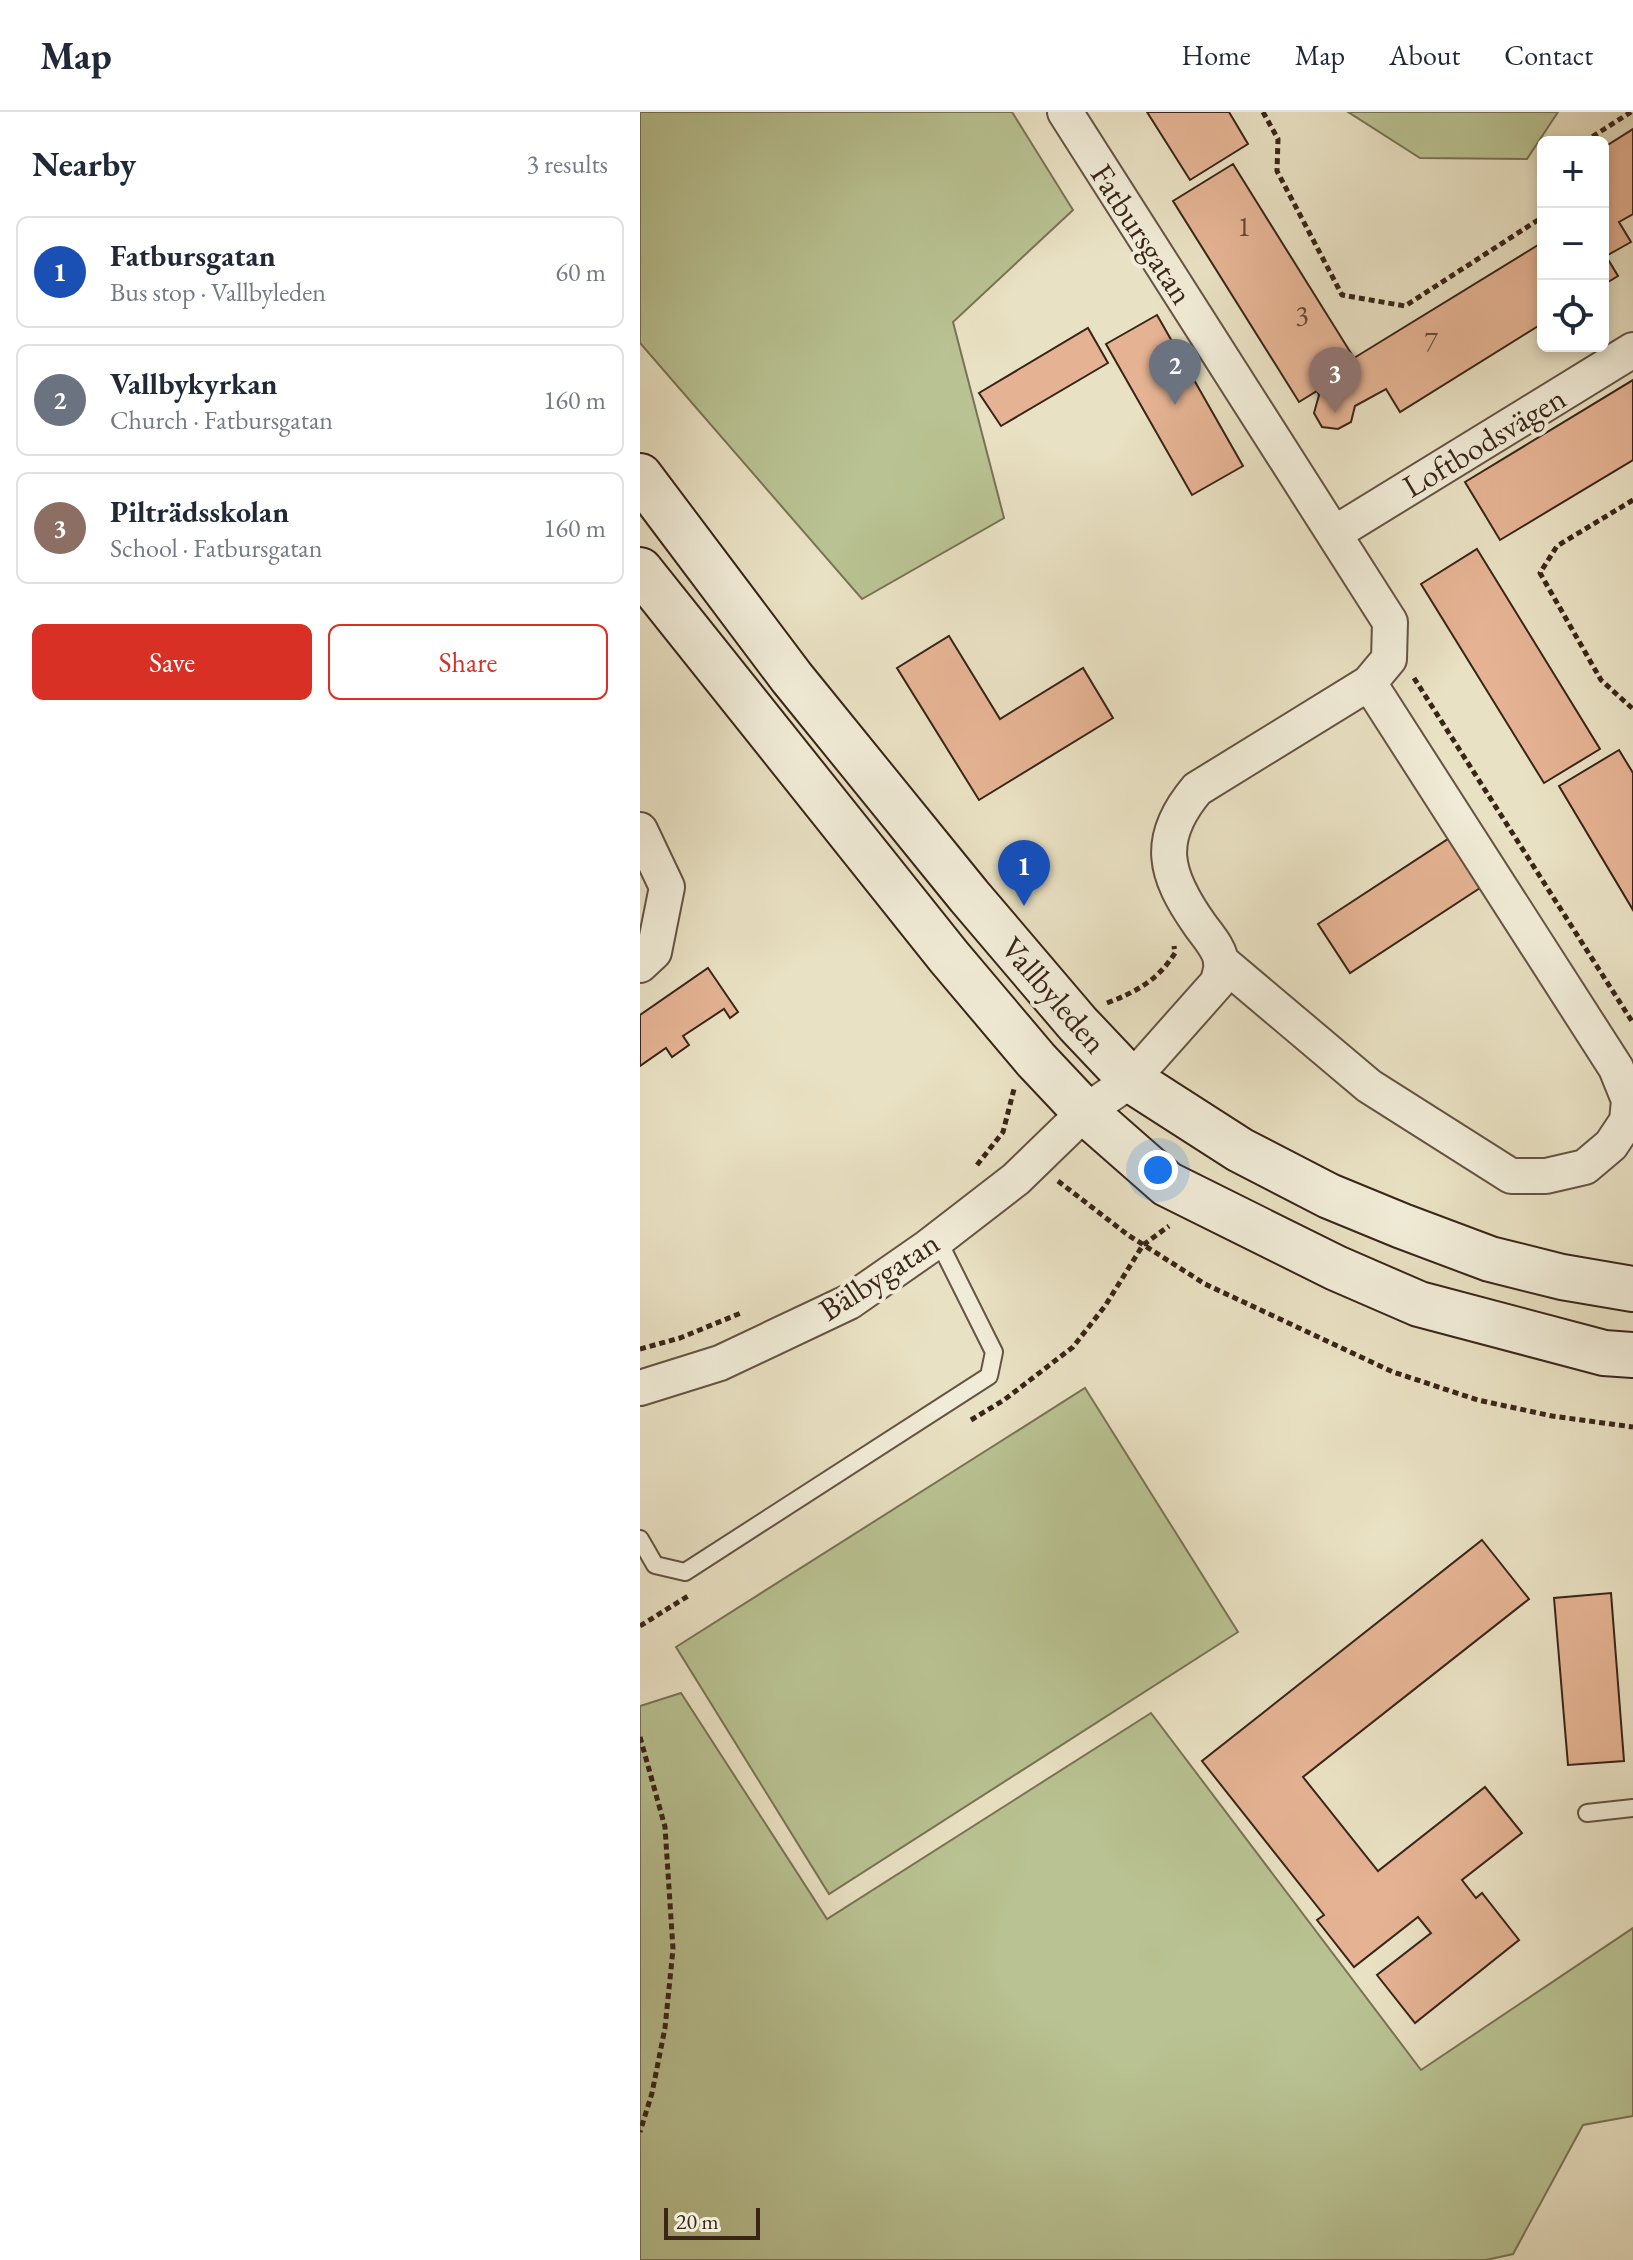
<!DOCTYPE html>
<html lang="en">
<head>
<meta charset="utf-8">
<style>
	body { margin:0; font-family:"EB Garamond",serif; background:#f2f2f3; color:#1f2937 }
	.controls { position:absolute; right:24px; top:24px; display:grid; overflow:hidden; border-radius:12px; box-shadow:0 4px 12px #0003 }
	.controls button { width:72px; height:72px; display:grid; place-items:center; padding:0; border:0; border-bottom:2px solid #e0e1e3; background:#fff; color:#1f2937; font:40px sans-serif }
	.scale { position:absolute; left:24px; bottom:20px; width:96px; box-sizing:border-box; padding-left:8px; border:4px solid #392418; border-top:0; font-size:22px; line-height:28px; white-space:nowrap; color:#392418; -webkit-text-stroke:6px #f1ecd8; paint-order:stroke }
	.you { position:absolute; left:518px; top:1058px; width:28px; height:28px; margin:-20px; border:6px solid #fff; border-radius:50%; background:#1a73e8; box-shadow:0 0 0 12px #1a73e833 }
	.badge { display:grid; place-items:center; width:52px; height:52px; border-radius:50%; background:#d93025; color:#fff; font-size:26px; font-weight:700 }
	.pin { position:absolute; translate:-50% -66px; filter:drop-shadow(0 2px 4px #0008) }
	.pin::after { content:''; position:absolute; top:42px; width:28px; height:24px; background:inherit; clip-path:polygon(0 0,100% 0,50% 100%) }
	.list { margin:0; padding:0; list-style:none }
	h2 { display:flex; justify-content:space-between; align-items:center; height:104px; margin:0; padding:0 32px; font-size:34px }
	h2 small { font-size:26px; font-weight:400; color:#747a83 }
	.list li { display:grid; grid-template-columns:52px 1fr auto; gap:24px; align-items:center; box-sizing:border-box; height:112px; margin:0 16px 16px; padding:0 16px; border:2px solid #e0e1e3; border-radius:12px }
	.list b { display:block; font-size:30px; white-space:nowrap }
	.list p { margin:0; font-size:26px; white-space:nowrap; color:#747a83 }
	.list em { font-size:26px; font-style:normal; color:#747a83 }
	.actions { display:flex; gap:16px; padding:24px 32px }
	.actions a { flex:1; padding:18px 0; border:2px solid #d93025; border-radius:12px; text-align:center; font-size:28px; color:#d93025 }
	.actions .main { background:#d93025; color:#fff }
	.icon { flex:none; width:44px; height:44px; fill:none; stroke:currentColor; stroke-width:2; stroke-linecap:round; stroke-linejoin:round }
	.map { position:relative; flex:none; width:993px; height:2148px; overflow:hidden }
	header { display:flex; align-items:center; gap:48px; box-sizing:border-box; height:112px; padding:0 40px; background:#fff; border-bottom:2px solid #e0e1e3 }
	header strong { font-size:38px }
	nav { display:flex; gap:44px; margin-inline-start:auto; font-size:28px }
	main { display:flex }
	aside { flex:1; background:#fff }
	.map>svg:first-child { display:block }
	.green { fill:#b9c292; stroke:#797355; stroke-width:2 }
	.building { fill:#e5b393; stroke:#392418; stroke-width:2 }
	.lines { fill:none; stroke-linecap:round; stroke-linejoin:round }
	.lane-casing { stroke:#655343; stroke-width:20 }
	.street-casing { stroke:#655343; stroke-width:38 }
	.secondary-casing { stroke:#392418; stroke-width:48 }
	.path { stroke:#392418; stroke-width:5; stroke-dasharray:6 4; stroke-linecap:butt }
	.lane { stroke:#f1ecd8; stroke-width:16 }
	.street { stroke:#f1ecd8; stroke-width:34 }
	.secondary { stroke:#f1ecd8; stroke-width:44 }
	.labels { text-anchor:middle; stroke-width:8; stroke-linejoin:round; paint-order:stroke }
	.number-label { font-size:28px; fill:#644837 }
	.street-label { font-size:32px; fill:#392418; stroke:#f1ecd8 }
</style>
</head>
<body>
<header>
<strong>Map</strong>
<nav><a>Home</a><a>Map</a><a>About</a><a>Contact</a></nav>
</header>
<main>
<aside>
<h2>Nearby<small>3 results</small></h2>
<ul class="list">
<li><span class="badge" style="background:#1a4fb4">1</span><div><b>Fatbursgatan</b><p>Bus stop · Vallbyleden</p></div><em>60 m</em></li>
<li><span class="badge" style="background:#6b7280">2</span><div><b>Vallbykyrkan</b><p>Church · Fatbursgatan</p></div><em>160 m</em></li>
<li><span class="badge" style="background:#8d6e63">3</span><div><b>Pilträdsskolan</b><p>School · Fatbursgatan</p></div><em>160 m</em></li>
</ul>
<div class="actions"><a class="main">Save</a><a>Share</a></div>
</aside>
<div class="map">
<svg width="993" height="2148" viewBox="0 0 993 2148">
	<rect width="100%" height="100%" fill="#e9e1c3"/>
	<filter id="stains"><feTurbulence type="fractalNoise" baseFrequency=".0025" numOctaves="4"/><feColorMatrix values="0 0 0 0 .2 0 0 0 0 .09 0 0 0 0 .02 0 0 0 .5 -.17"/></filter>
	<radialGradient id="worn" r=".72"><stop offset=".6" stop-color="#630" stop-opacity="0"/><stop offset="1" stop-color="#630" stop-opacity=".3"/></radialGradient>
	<!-- green -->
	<path class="green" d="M0,0H372L433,98L313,210L364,406L222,487L0,231Z
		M708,0H918L887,47L780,46Z
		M445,1276L598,1520L189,1782L36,1535Z
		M41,1581L187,1807L511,1601L781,1958L993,1816V2004L943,2013L873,2142L846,2148H0V1594Z"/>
	<!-- building -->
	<path class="building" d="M507,0H589L608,32L550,68Z
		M993,17V102L979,110L991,130L966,144L978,164L963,173V36Z
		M593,52L714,246L903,130V211L760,300L746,277L715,294L711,310L698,317L682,315L674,301L679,283L677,279L659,290L533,89Z
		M517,203L603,354L552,383L466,232Z
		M448,216L468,251L361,314L339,281Z
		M993,268V348L860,428L825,370Z
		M837,437L960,637L904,671L781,472Z
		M309,524L360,607L443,556L473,606L339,688L257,556Z
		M979,638L993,661V798L919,674Z
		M808,727L840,776L710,861L678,812Z
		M68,856L98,900L90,906L84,897L43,924L49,933L32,945L26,936L0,954V903Z
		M842,1428L889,1487L663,1665L738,1759L845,1675L882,1721L822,1768L836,1786L842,1781L879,1828L775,1911L737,1863L791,1821L778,1805L714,1855L677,1808L684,1803L562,1649Z
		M971,1481L984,1649L928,1653L914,1486Z"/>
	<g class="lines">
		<defs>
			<path id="lane" d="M0,1427L15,1453L45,1460L349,1264L354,1240L298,1128
				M947,1701L993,1696"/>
			<path id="street" d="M695,421L993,238
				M0,718L27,775L14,840L0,853
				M582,850L729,974L871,1064H906L945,1055L971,1033L987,1009L989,988L976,956L729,571
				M0,1276L80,1251L209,1190L288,1135L376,1067L445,1000L491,968L578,870C579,864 582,857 581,851C581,838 567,823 560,813C524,762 515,727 557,677L729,571L749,547L750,510L425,0"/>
			<path id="secondary" d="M0,364L152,566L329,784L438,912L491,968L600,1038L689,1084L762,1114L850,1147L922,1165L993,1177
				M0,458L309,845L396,948L445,1000L527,1072L696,1156L779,1192L964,1241L993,1243"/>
		</defs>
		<!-- lane casing -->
		<use href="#lane" class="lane-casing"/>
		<!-- street casing -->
		<use href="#street" class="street-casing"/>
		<!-- secondary casing -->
		<use href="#secondary" class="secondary-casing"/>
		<!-- path -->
		<path class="path" d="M623,0L638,27L637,59L702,183L765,194L898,108L903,89
			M944,30L991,0
			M993,388L917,434L900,461L961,568L993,597
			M774,566L993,911
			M467,891C496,880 518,868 535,841L534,834
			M337,1053L363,1020L374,977
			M418,1069L488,1123L565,1172L753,1260L838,1288L912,1304L993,1315
			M0,1237L40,1226L101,1201
			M331,1308L364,1288L433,1235L465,1194L503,1133L529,1114
			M0,1514L48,1484
			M0,1625L25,1715L33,1837L25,1916L12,1981L0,2020"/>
		<!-- lane -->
		<use href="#lane" class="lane"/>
		<!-- street -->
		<use href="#street" class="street"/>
		<!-- secondary -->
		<use href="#secondary" class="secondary"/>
	</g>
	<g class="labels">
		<!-- number labels -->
		<g class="number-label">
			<text x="604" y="124">1</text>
			<text x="662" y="213">3</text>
			<text x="791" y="239">7</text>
		</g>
		<!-- street labels -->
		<g class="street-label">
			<text transform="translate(502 122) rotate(57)" y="11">Fatbursgatan</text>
			<text transform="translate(844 330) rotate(-31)" y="11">Loftbodsvägen</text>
			<text transform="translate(414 883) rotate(49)" y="11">Vallbyleden</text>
			<text transform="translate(239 1164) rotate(-33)" y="11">Bälbygatan</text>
		</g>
	</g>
	<rect width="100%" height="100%" filter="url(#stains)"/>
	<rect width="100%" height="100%" fill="url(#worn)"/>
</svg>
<div class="controls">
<button>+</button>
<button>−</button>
<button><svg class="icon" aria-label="locate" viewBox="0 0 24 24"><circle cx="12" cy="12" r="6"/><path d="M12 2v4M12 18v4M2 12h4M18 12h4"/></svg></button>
</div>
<div class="scale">20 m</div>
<div class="you"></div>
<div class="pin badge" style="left:384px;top:794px;background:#1a4fb4">1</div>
<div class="pin badge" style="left:535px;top:293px;background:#6b7280">2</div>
<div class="pin badge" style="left:695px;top:301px;background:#8d6e63">3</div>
</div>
</main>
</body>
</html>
